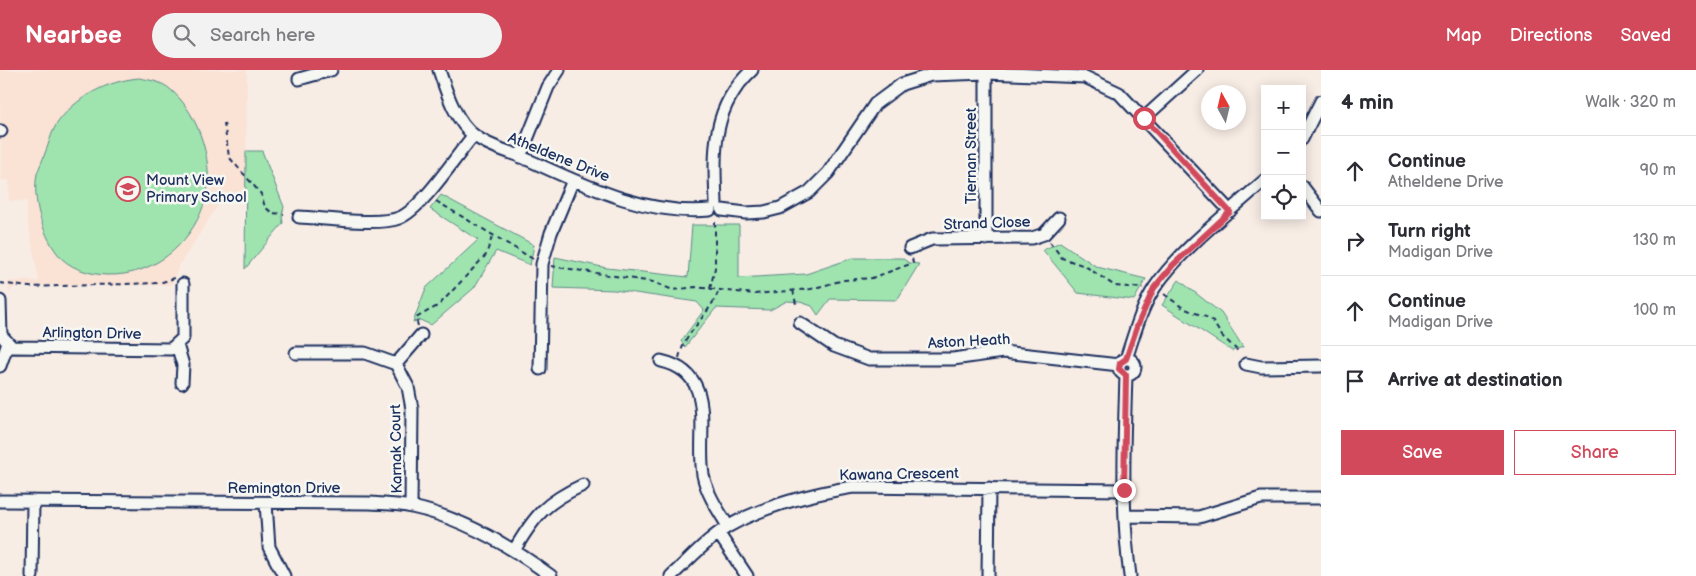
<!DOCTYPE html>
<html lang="en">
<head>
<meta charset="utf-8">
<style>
	body { margin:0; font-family:"Balsamiq Sans",sans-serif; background:#f2f2f3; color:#2b2b33 }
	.controls { position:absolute; right:15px; top:15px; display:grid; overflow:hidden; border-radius:0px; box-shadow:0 2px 12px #0003 }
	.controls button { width:45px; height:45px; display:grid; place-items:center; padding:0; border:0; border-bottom:1px solid #e1e1e2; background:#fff; color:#2b2b33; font:25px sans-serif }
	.compass { position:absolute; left:1201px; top:15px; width:45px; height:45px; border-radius:50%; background:#fff; box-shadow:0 2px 12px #0003; rotate:352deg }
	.stop { position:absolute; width:15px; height:15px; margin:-11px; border:4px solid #d1495b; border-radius:50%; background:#fff }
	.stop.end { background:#d1495b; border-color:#fff; box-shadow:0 1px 5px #0008 }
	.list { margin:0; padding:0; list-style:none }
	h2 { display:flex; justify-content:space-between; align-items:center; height:65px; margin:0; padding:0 20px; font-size:21px }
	h2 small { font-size:16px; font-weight:400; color:#7c7c81 }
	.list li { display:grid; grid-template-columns:32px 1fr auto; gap:15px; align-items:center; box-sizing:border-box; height:70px; padding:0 20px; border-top:1px solid #e1e1e2 }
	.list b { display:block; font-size:19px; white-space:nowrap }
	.list p { margin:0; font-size:16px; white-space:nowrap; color:#7c7c81 }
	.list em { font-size:16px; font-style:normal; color:#7c7c81 }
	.actions { display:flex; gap:10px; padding:15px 20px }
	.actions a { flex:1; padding:11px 0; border:1px solid #d1495b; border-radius:0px; text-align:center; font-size:18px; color:#d1495b }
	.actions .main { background:#d1495b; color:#fff }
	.icon { flex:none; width:28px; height:28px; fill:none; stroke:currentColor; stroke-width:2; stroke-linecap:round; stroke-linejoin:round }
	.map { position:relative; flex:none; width:1321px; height:506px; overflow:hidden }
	header { display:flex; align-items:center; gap:30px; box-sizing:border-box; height:70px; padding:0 25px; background:#d1495b; color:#fff }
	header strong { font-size:24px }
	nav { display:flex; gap:28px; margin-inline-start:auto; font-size:18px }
	.search { width:350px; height:45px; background:#f2f2f3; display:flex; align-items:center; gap:12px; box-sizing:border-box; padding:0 18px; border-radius:28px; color:#7c7c81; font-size:19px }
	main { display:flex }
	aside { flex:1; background:#fff }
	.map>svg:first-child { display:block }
	.built { fill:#fae2d5 }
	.green { fill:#9fe4af; stroke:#5d8a86 }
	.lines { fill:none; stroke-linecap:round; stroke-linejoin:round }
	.minor-casing { stroke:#1b2f5e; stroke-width:15 }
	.path { stroke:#1b2f5e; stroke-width:2; stroke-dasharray:5 4; stroke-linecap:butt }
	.minor { stroke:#f6f6f2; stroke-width:11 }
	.route { stroke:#d1495b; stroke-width:6 }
	.labels { text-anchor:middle; stroke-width:5; stroke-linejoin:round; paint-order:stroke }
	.street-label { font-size:15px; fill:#1b2f5e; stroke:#f6f6f2 }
	.poi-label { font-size:15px; fill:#1b2f5e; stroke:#f6f6f2; text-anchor:start }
</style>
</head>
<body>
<header>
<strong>Nearbee</strong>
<div class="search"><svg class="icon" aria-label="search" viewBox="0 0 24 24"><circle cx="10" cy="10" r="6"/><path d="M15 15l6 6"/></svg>Search here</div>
<nav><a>Map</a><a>Directions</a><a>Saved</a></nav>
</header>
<main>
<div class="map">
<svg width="1321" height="506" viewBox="0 0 1321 506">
	<rect width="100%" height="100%" fill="#f8ede5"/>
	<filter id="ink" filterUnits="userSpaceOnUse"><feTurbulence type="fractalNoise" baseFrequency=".02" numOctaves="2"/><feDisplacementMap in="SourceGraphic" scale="10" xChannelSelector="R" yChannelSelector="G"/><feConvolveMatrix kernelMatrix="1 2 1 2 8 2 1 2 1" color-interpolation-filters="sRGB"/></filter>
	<g filter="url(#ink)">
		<!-- built -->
		<path class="built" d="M0,0H247L246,128H223L180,194L171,215H55L14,217L9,222L8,211H39L27,148V131H9V110H1Z"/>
		<!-- green -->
		<path class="green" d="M139,8C150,10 163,12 171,20C199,43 217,99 204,134C190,176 152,206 108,205C91,205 67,198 57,183C42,163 32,129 37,104C39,97 43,90 45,83C49,74 51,63 56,55C75,27 107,11 139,8Z
			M246,81H262L284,137L282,145L283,153L245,199Z
			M441,125L534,175L530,195L496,181L474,218L431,255L420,250L413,252L426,218L478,170L430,139Z
			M692,155H739V208L806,204L853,188H902L909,193L919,194L897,230L830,229L818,245L812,236L800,232L787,231L770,240L716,238L685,277L681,271L704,240L697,232L614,220L553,218L555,187L607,198L688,207Z
			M1060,172L1097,197L1146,209L1134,230L1078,223L1043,180Z
			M1179,210L1221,243L1243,277L1232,281L1162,235Z"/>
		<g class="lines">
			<defs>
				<path id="minor" d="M439,0C446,21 456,53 475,66C489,77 508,81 524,88C582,114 644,146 710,140
					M299,9L331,0
					M1144,48L1197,0
					M0,61H1
					M1302,69L1321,31
					M520,87L548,17L559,0
					M1302,116L1321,141
					M716,133C714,81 711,38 752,0
					M722,140L746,143L764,142L780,138L809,122L828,103L875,34L902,14L931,5L986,3L1085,7L1119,23L1230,141
					M299,147C323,148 378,156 399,148C422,139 456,86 473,66
					M986,169V3
					M910,178L932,169L1032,168L1044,164L1059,148
					M0,231L1,265L12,277L171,279L183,268V214
					M800,253L834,276L869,289H953L1003,282L1119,295
					M177,275L183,295L182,313
					M296,283H365L396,294L408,317L412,339L411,437
					M1119 297a8 8 0 1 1 16 0a8 8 0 1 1-16 0Z
					M1126,289C1134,265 1141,238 1155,217C1181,179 1230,141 1265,110
					M661,291C719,304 696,362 703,405C707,424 718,440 728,456
					M396,294L421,265
					M1246,294L1261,297L1321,296
					M0,296L8,273
					M540,299L542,194L551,163L573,110
					M1126,305C1124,372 1121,439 1130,506
					M0,431L370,433C384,434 398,434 412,437C463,448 509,475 551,506
					M266,433L269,477L284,506
					M1125,446L1199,447L1261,428H1321
					M719,464L747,506
					M515,479C535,445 546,432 583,415
					M32,506L33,431
					M671,506C689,490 708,468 729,456C766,435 811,424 853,417L1124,420
					M988,506L989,418"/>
			</defs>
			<!-- minor casing -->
			<use href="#minor" class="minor-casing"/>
			<!-- path -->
			<path class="path" d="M224,53L229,87L261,124L265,137L272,143L284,144
				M436,131L533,189
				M1050,172L1062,188L1085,196L1115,216L1143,218
				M551,196L653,212L673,220L695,217L754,224L811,219L844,210L872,208L913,193L912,188
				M0,213L29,217L159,213L175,208
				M710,219L715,198V152
				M793,220L796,234
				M1164,224L1183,238L1211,249L1222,266L1238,281
				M418,256L416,248L439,235L486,185L493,164
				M679,288C685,261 709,246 719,220"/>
			<!-- minor -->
			<use href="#minor" class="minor"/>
		</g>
	</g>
	<g class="lines" filter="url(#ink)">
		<!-- route -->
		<path class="route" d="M1124,420L1126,305L1119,299L1120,293L1126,289L1138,254L1154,218L1173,195L1230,142L1144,48"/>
	</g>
	<!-- icons -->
	<defs>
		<symbol id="school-ring" viewBox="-11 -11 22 22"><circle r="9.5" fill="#f6f6f2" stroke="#d1495b" stroke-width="1.5"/><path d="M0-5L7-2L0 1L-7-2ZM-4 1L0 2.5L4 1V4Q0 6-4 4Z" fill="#d1495b"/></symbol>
	</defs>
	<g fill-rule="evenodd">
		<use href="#school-ring" x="114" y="105" width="28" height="28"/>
	</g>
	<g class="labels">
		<!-- street labels -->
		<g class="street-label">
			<text transform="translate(971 86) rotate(-90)" y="5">Tiernan Street</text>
			<text transform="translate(559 87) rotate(22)" y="5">Atheldene Drive</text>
			<text transform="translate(987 153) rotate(-2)" y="5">Strand Close</text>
			<text transform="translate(92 263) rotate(1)" y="5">Arlington Drive</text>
			<text transform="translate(969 271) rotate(-3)" y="5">Aston Heath</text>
			<text transform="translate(396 379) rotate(-91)" y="5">Karnak Court</text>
			<text transform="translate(899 404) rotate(-1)" y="5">Kawana Crescent</text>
			<text x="284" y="423">Remington Drive</text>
		</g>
		<!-- poi labels -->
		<g class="poi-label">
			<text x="146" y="115">Mount View<tspan x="146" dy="17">Primary School</tspan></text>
		</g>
	</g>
</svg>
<div class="controls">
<button>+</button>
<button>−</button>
<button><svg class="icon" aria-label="locate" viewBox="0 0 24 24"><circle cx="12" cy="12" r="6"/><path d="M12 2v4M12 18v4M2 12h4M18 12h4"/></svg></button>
</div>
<svg class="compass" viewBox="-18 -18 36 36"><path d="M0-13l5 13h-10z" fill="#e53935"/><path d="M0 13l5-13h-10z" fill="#7c7c81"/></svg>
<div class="stop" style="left:1144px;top:48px"></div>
<div class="stop end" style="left:1124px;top:420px"></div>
</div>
<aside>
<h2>4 min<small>Walk · 320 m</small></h2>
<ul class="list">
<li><svg class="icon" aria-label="ahead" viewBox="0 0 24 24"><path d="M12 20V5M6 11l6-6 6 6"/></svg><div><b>Continue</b><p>Atheldene Drive</p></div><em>90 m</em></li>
<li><svg class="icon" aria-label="right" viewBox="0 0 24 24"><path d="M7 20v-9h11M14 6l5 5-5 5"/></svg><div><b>Turn right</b><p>Madigan Drive</p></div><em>130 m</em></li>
<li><svg class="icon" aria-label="ahead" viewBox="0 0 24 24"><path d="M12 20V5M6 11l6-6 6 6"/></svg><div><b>Continue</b><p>Madigan Drive</p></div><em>100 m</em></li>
<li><svg class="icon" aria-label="arrive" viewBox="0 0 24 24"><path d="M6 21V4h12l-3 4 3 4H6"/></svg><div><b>Arrive at destination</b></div></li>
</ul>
<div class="actions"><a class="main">Save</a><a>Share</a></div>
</aside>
</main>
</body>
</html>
